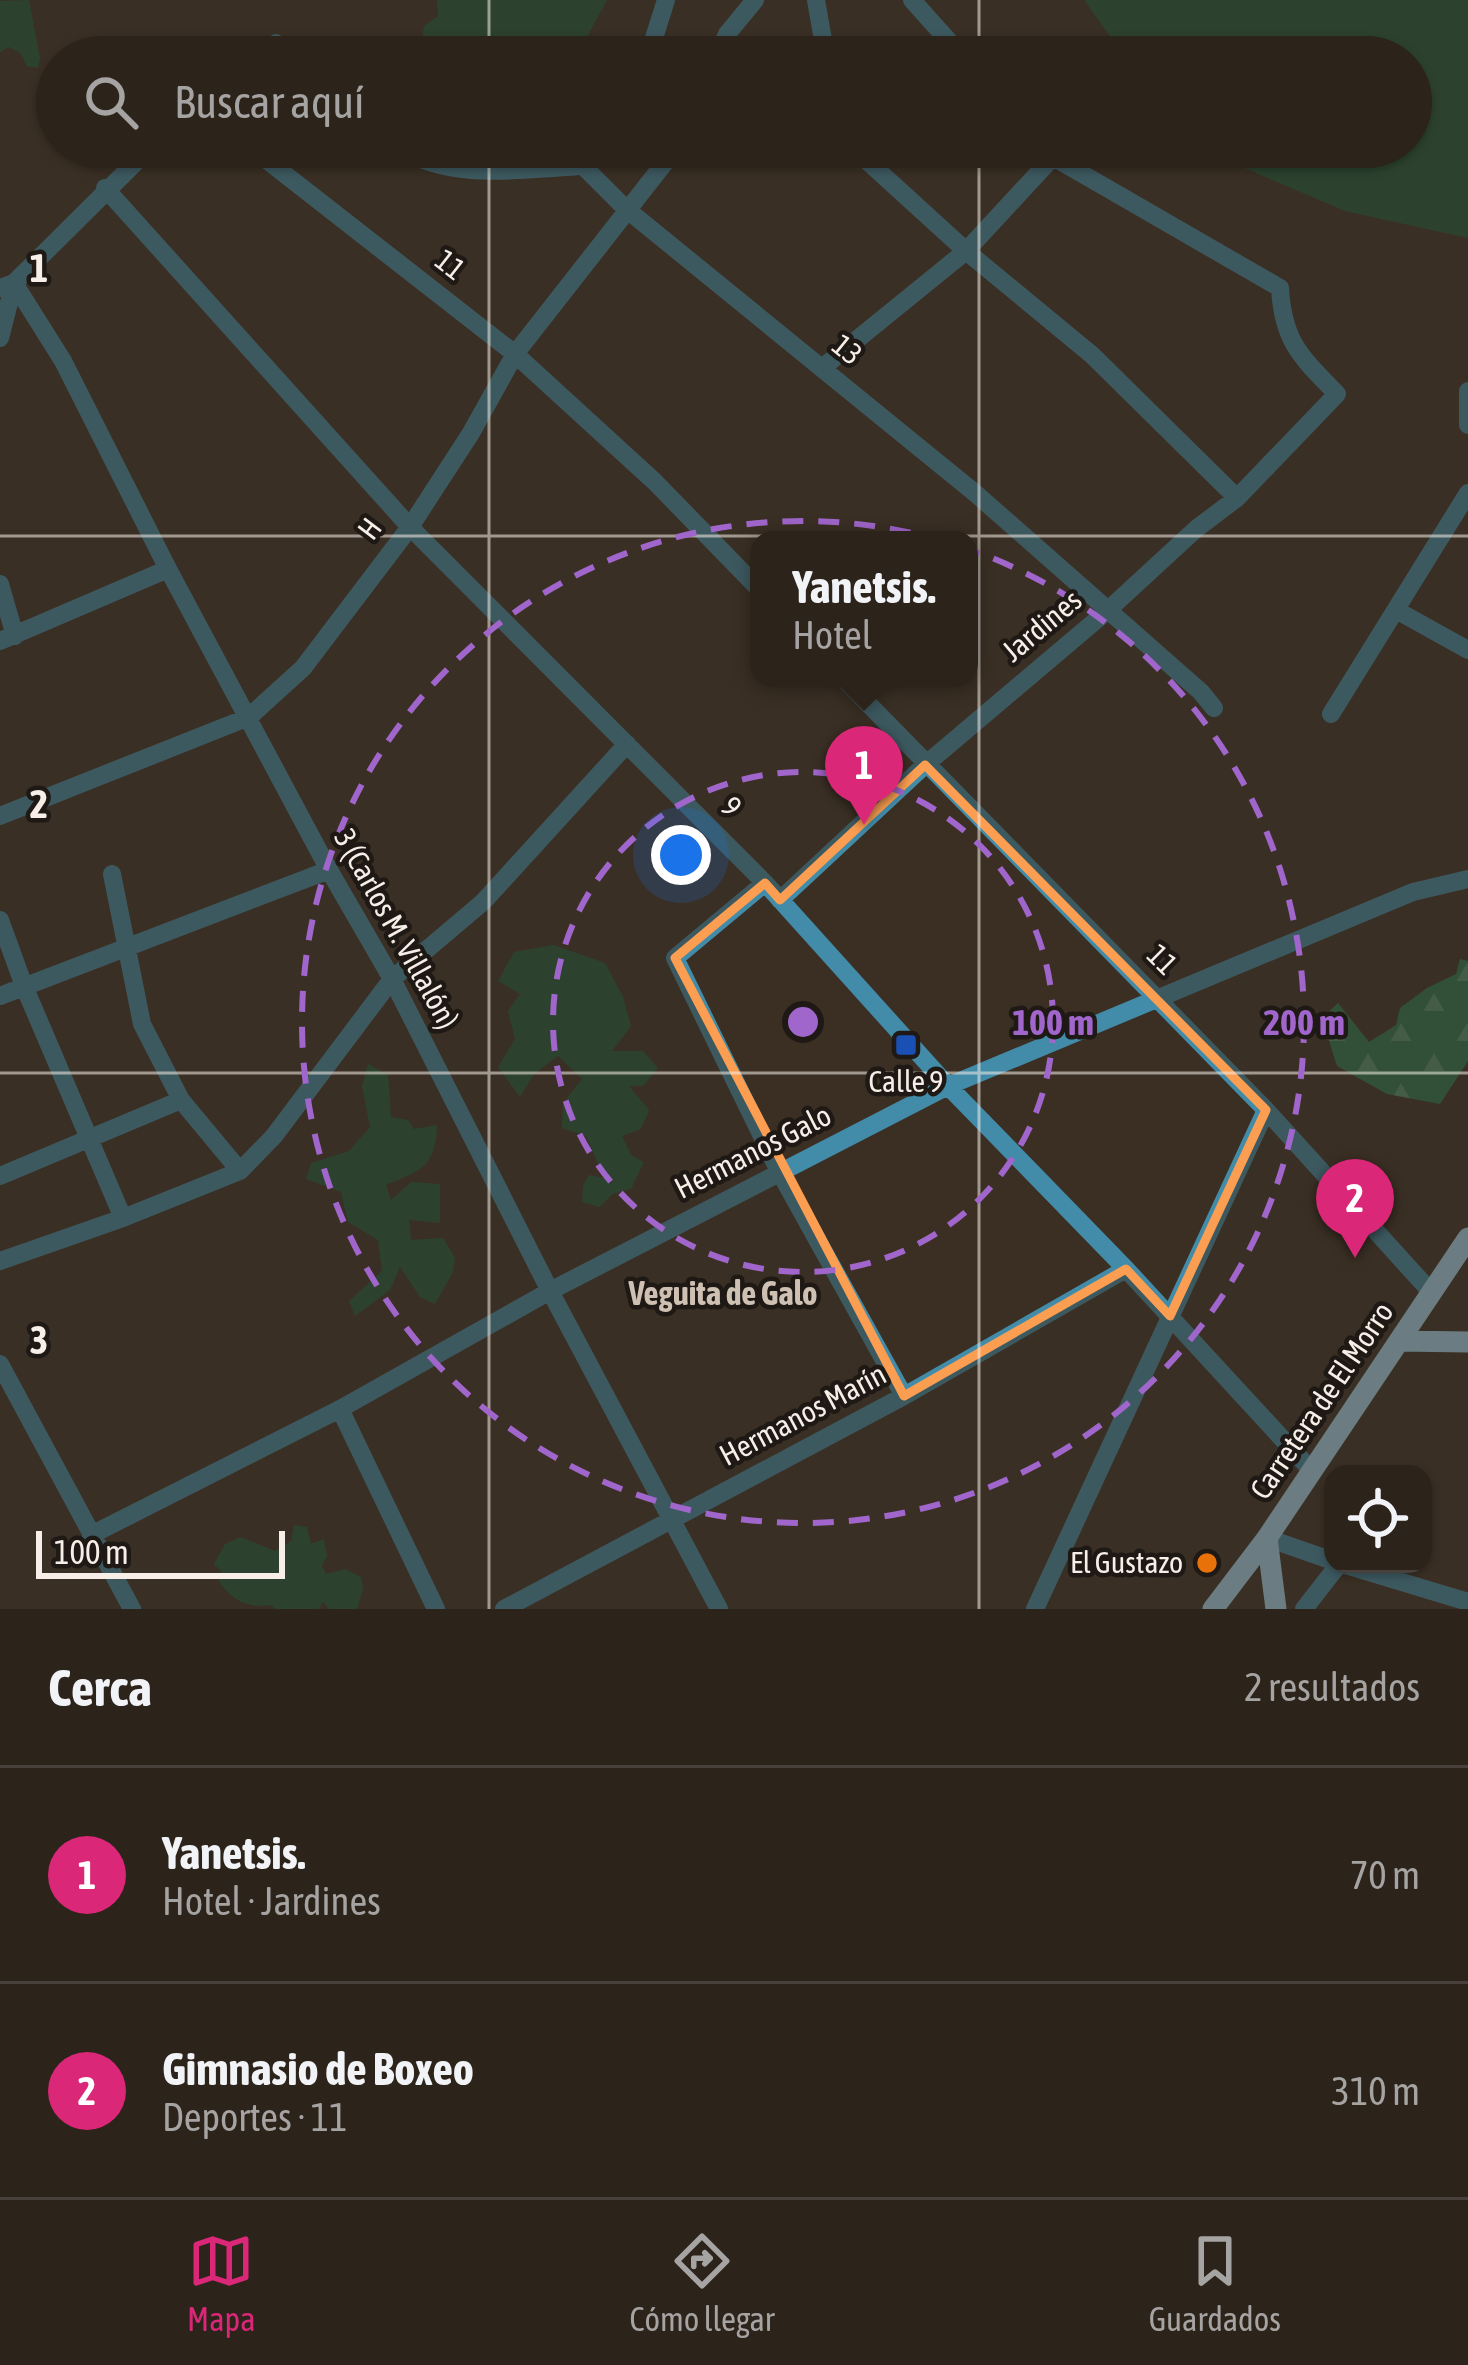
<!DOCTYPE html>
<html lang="es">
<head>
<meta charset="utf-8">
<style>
	body { margin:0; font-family:"Asap Condensed",sans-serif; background:#342b24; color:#f1f3f6 }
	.controls { position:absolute; right:36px; bottom:36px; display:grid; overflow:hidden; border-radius:24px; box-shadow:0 3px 9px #0004 }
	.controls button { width:108px; height:108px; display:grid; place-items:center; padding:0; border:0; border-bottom:3px solid #48403a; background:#2c231b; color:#f1f3f6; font:60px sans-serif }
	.scale { position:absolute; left:36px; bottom:30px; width:249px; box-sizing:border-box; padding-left:12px; border:6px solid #f6eee7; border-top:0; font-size:33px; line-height:42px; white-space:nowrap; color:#f6eee7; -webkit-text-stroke:9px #1e1914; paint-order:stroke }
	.you { position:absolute; left:681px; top:855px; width:42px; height:42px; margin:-30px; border:9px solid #fff; border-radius:50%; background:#1a73e8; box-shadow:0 0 0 18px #1a73e833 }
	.badge { display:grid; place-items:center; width:78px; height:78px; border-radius:50%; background:#db2777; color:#fff; font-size:39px; font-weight:700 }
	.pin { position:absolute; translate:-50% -99px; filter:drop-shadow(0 3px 6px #0008) }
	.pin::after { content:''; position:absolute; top:63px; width:42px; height:36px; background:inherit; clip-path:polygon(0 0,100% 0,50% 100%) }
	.popup { position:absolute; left:750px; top:531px; width:228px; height:156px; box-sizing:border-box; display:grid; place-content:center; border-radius:24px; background:#2c231b; filter:drop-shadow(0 3px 9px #0005); font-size:39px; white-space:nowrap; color:#a6a4a3 }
	.popup b { font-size:45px; color:#f1f3f6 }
	.popup::after { content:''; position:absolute; left:50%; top:100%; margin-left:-24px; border:24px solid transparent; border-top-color:#2c231b }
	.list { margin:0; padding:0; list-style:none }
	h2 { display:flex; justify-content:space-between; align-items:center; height:156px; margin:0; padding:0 48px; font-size:51px }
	h2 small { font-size:39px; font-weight:400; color:#a6a4a3 }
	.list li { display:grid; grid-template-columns:78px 1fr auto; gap:36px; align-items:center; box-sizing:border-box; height:216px; padding:0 48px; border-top:3px solid #48403a }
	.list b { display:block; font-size:45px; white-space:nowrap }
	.list p { margin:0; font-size:39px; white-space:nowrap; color:#a6a4a3 }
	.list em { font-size:39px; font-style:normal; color:#a6a4a3 }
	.icon { flex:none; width:66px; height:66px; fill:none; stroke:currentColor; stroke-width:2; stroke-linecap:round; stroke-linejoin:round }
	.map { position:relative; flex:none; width:1468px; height:1609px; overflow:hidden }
	.search { position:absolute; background:#2c231b; box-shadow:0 3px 9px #0004; left:36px; right:36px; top:36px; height:132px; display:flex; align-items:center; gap:30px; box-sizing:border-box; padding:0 42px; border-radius:66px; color:#a6a4a3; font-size:45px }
	.sheet { height:588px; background:#2c231b }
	nav { display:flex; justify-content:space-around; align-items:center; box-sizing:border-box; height:168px; border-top:3px solid #48403a; background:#2c231b; font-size:33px; color:#a6a4a3 }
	nav a { display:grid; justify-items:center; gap:6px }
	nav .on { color:#db2777 }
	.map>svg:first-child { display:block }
	.green { fill:#1b5a3a }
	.forest { fill:url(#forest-firs) }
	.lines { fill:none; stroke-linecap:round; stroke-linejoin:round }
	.minor { stroke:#428ca9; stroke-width:18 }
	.major { stroke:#a6dcf3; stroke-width:21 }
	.marked { fill:none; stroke:#fc9e52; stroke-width:9; stroke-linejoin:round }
	.grid { fill:none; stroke:#f6eee7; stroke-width:3; stroke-opacity:0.55 }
	.ring { fill:none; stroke:#a066cb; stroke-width:6; stroke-dasharray:21 15 }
	.transit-dot { fill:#1a4fb4; stroke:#1e1914; stroke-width:4.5 }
	.food-dot { fill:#e8710a; stroke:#1e1914; stroke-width:4.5 }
	.labels { text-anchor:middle; stroke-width:9; stroke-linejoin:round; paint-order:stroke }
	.street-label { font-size:30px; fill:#f6eee7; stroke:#1e1914 }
	.poi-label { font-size:30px; fill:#f6eee7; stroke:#1e1914 }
	.neighbourhood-label { font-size:33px; font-weight:bold; fill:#cec0b2; stroke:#1e1914 }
	.grid-label { font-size:39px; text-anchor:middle; font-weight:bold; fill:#f6eee7; stroke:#1e1914; stroke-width:9; stroke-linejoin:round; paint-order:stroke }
	.centre { fill:#a066cb; stroke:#1e1914; stroke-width:6 }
	.ring-label { font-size:36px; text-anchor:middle; font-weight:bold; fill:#a066cb; stroke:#1e1914; stroke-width:9; stroke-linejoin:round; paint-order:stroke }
</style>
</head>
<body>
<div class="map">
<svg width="1468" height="1609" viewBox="0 0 1468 1609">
	<defs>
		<pattern id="forest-firs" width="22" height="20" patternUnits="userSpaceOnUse" patternTransform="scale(3)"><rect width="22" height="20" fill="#26784e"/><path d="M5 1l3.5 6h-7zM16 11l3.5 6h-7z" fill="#519270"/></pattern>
	</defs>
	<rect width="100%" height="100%" fill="#3b2f24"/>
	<!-- green -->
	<path class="green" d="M29,0L40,58L38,68L27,66L20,53L9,47L0,52V1Z
		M437,0H607L576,57H420L424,26L438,16Z
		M1084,0H1468V238L1345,211L1195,147H1411V57H1125Z
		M554,945L605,963L623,997L631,1026L612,1051H643L658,1068L643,1086H629L649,1110L641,1129L622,1136L631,1155L644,1162L631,1189L613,1194L599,1207L582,1202L583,1186L589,1175L604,1178L586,1136L562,1128L563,1103L582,1079L558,1056L534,1074L520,1097L498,1067L515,1039L508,1011L520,994L498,981L514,952Z
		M368,1064L388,1075L391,1117L408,1120L414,1129L437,1125C435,1168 421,1170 386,1185L391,1200L411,1182L440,1184V1223L409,1220L411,1240L443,1238L455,1258L453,1272L435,1304L420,1297L400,1267L390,1290L355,1316L349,1301L382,1271L378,1240L348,1222L341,1192L306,1179L311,1163L349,1151L370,1127L362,1086Z
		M294,1525L307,1527L311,1544L324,1539L327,1556L322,1566L326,1574L345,1569L361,1577L363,1590L357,1609H329L323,1602L319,1609H275L271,1605C248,1609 231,1600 219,1581L221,1571L214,1564L225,1544L241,1537L275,1551L291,1541Z"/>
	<!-- forest -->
	<path class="forest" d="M1460,959L1468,961V1061L1440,1104L1387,1094L1337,1066L1322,1018L1338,1003L1369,1042L1396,1025L1400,1008L1427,988L1456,974Z"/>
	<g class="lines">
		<!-- minor -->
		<path class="minor" d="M816,0L826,57
			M912,0L963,57
			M258,57L276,43L291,57
			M648,57L666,0
			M717,57L727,34L755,0
			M250,147L515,354L655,482L759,589
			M398,147C450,182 523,169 583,166L625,208L975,493L1201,692L1214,708
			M852,147L966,251L1092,355L1237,498
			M105,188L410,527L765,883L948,1086L1126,1269L1312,1471
			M14,283L63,361L168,569L329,870L392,979L550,1291L719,1609
			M0,288L14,283L151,147
			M0,338L14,283
			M822,368L966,251L1053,157
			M1468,391V425
			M0,584L15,636
			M1396,610L1468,650
			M0,641L168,569
			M843,678L1266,1110L1431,1292
			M1331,714L1468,493
			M0,816L249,717L303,668L410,527L471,433L515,354L677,147
			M112,874L142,1024L181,1100L240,1171
			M765,883L675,958L779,1171L904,1396
			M780,900L925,765L1107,611L1196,529L1237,498L1337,394C1301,357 1283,342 1280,288L1053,157L1044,147
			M0,920L24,986L123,1218
			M0,996L329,870
			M0,1176L181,1100
			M0,1261L123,1218L240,1171L274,1136L392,979L483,902L627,744
			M0,1364L132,1609
			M340,1409L436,1609
			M91,1535L340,1409L550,1291L948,1086L1413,892L1468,879
			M1267,1538L1333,1561
			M1342,1564L1468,1602
			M504,1609L904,1396L1126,1269
			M1035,1609L1266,1110
			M1304,1609L1339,1564"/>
		<!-- major -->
		<path class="major" d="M1399,1341L1468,1342
			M1267,1538L1276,1609
			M1213,1609L1267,1538L1468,1238"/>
	</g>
	<!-- marked area -->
	<path d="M0 0H1468V1609H0ZM925,765L1266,1110L1170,1316L1126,1269L904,1396L675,958L765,883L780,900Z" fill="#3b2f24" fill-opacity=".55" fill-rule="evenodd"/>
	<path class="marked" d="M925,765L1266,1110L1170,1316L1126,1269L904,1396L675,958L765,883L780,900Z"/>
	<!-- grid -->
	<path class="grid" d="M489,0V57M979,0V57M489,147V1609M979,147V1609M0,536H1468M0,1073H1468"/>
	<!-- distance rings -->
	<g class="ring">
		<circle cx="803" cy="1022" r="250"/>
		<circle cx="803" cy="1022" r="501"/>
	</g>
	<!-- markers -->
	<rect class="transit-dot" x="894" y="1033" width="24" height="24" rx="6"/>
	<circle class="food-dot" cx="1207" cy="1563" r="12"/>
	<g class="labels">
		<!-- street labels -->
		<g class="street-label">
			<text transform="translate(450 265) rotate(38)" y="10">11</text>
			<text transform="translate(847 350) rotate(39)" y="10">13</text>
			<text transform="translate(370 529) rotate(-53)" y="10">H</text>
			<text transform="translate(1042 626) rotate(-40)" y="10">Jardines</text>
			<text transform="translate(731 807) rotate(45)" y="10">9</text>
			<text transform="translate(396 929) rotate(61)" y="10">3 (Carlos M. Villalón)</text>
			<text transform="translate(1162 960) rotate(45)" y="10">11</text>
			<text transform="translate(753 1152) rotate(-27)" y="10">Hermanos Galo</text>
			<text transform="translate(1322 1401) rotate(-56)" y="10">Carretera de El Morro</text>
			<text transform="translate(803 1415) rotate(-28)" y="10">Hermanos Marín</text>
		</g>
		<!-- poi labels -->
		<g class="poi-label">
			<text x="906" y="1092">Calle 9</text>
			<text x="1183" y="1573" text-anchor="end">El Gustazo</text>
		</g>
		<!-- neighbourhood labels -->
		<g class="neighbourhood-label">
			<text x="723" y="1305">Veguita de Galo</text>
		</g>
	</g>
	<g class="grid-label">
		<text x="39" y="282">1</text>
		<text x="39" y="818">2</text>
		<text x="39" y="1354">3</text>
	</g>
	<circle cx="803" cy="1022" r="18" class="centre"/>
	<g class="ring-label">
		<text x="1053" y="1035">100 m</text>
		<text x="1304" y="1035">200 m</text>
	</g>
</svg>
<div class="controls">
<button><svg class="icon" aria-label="locate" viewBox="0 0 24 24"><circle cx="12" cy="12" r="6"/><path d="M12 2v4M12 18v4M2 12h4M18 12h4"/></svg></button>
</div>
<div class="scale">100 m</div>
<div class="you"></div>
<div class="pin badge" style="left:864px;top:825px">1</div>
<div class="popup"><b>Yanetsis.</b>Hotel</div>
<div class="pin badge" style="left:1355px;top:1258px">2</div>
<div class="search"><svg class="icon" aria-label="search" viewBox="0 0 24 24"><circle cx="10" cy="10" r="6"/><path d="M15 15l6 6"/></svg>Buscar aquí</div>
</div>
<section class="sheet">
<h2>Cerca<small>2 resultados</small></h2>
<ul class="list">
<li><span class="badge">1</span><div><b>Yanetsis.</b><p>Hotel · Jardines</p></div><em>70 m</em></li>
<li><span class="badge">2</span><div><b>Gimnasio de Boxeo</b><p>Deportes · 11</p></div><em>310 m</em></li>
</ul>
</section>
<nav>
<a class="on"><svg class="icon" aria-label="map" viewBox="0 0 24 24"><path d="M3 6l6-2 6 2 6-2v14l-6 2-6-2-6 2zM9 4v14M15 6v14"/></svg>Mapa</a>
<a><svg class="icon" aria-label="directions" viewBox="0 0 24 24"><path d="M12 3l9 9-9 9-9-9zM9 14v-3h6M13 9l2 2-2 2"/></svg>Cómo llegar</a>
<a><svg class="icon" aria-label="saved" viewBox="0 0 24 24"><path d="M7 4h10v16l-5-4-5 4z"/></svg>Guardados</a>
</nav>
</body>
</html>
